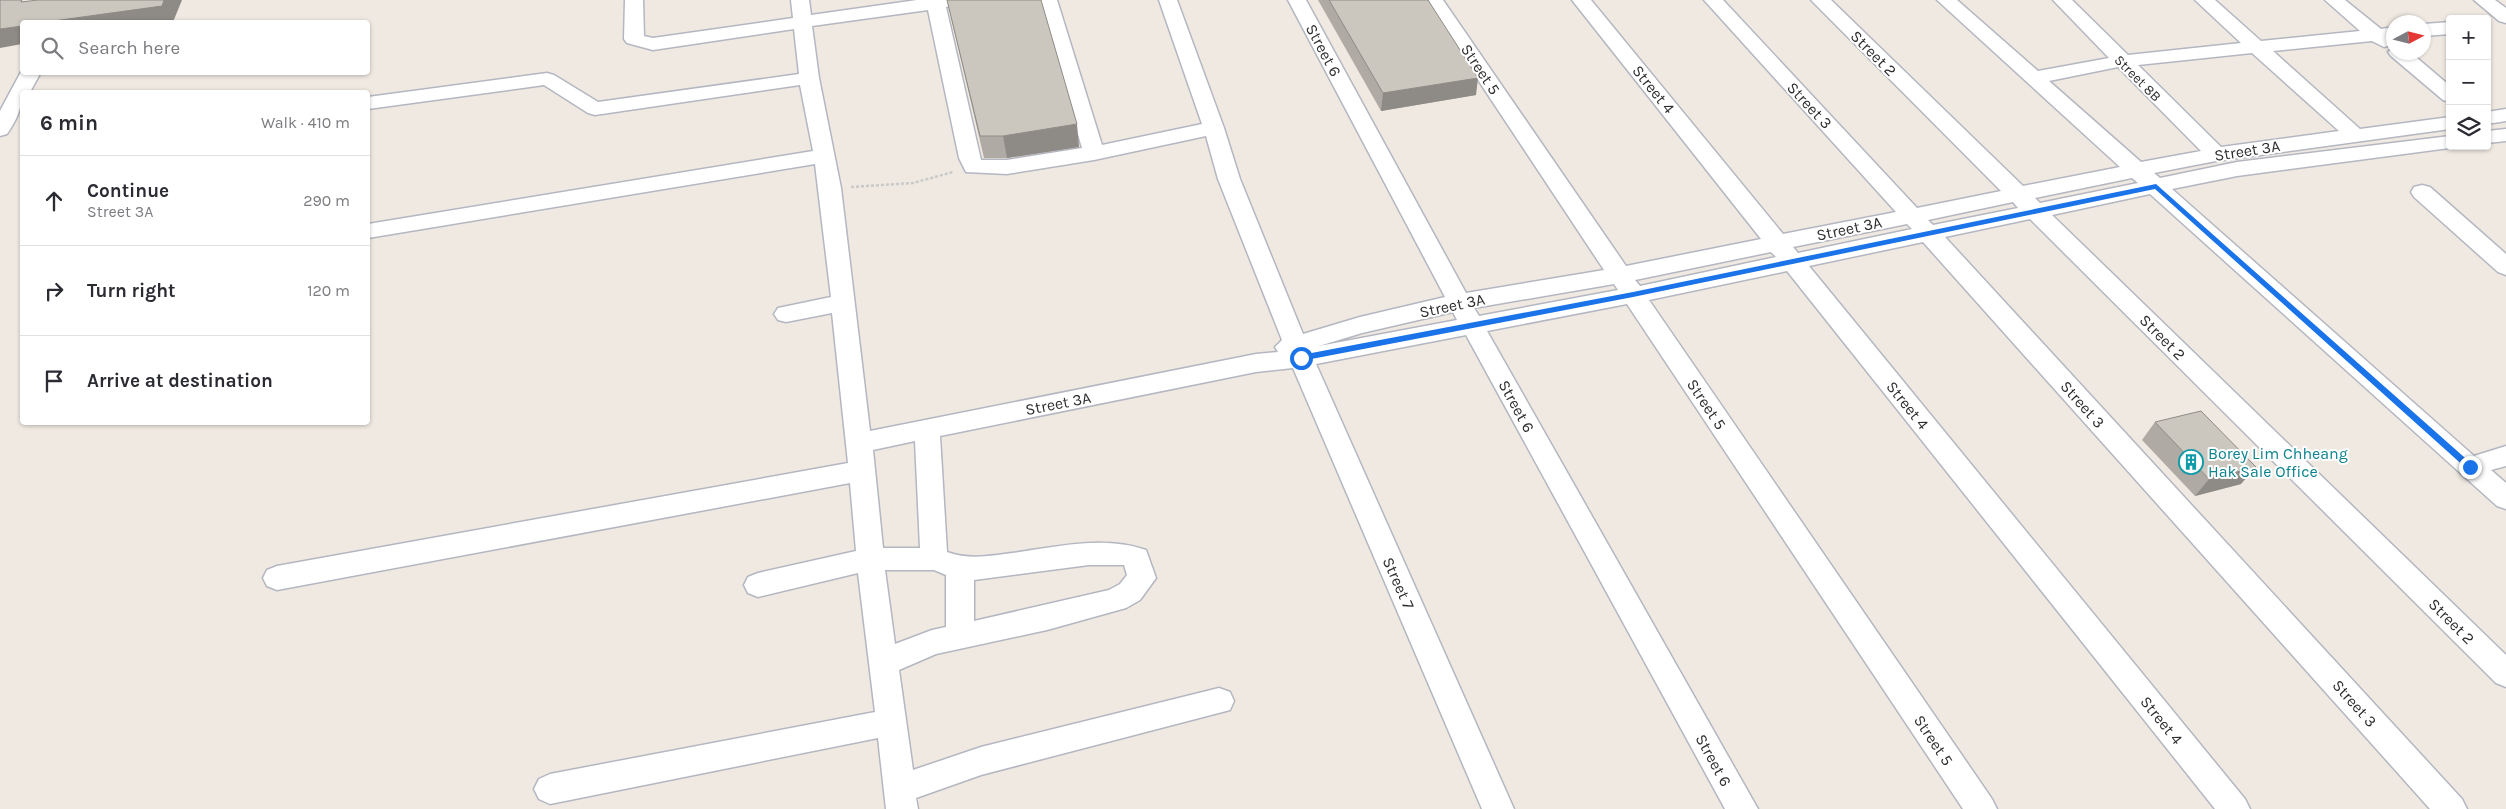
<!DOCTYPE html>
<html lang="en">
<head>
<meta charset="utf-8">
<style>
	body { margin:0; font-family:Karla,sans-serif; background:#f7f7f7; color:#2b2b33 }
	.controls { position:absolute; right:15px; top:15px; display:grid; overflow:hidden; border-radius:5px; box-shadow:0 1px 4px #0004 }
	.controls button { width:45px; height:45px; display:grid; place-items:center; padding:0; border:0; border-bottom:1px solid #e1e1e2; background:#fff; color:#2b2b33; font:25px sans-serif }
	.compass { position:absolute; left:2386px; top:15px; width:45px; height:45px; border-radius:50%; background:#fff; box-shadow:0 1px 4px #0004; rotate:83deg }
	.stop { position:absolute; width:15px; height:15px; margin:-11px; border:4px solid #1a73e8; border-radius:50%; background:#fff }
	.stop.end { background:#1a73e8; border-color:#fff; box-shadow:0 1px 5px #0008 }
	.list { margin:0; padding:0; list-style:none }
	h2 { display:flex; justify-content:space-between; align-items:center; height:65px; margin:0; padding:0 20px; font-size:21px }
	h2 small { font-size:16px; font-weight:400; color:#7c7c81 }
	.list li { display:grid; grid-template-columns:32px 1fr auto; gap:15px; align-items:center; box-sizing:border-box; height:90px; padding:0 20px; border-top:1px solid #e1e1e2 }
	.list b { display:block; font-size:19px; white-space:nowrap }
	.list p { margin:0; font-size:16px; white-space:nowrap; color:#7c7c81 }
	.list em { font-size:16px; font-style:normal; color:#7c7c81 }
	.icon { flex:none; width:28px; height:28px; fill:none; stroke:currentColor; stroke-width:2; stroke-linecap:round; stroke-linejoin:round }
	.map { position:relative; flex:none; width:2506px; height:809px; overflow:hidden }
	.search { position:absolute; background:#fff; box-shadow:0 1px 4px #0004; left:20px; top:20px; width:350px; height:55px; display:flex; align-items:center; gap:12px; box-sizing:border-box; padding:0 18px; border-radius:5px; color:#7c7c81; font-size:19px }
	.panel { position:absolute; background:#fff; box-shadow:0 1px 4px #0004; left:20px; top:90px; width:350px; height:335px; border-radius:5px }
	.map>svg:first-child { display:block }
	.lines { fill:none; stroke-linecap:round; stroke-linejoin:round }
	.minor-casing { stroke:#b4b7c1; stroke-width:3 }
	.path { stroke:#c9c9c9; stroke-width:2.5; stroke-dasharray:3 2; stroke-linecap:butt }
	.minor { fill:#fff; fill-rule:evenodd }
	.wall { fill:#afaba4 }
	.shaded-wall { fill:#8e8b86 }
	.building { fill:#cbc7bf; stroke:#8e8b86 }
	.route { fill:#1a73e8 }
	.labels { text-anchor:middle; stroke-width:4; stroke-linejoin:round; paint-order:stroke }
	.far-street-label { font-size:14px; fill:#2e2e2e; stroke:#fff }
	.street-label { font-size:16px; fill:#2e2e2e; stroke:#fff }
	.culture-label { font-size:16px; fill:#0d838f; stroke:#fff; text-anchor:start }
</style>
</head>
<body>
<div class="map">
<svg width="2506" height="809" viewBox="0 0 2506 809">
	<rect width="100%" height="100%" fill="#efe9e1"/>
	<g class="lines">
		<defs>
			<path id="minor" d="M625,0H643L644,36L653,38L793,18L791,0H809L811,15L917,0H964L962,4L946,7L981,160H1007L1082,148L1039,0H1057L1102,145L1202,124L1159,0H1177L1224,128L1240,179L1303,334L1360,317L1445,297L1288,0H1306L1466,293L1604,270L1425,0H1443L1626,266L1761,239L1572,0H1591L1783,234L1896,212L1704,0H1723L1917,208L2001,191L1811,0H1831L2023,186L2120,167L1937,0H1957L2038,71L2109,58L2053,0H2072L2128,55L2241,43L2195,0H2215L2261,41L2360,31L2325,0H2345L2381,29L2394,27V41L2391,45L2384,47L2372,41L2273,51L2360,129L2450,117V129L2216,161L2154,173L2160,178L2237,162L2450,136V146L2457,147L2237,176L2172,189L2474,456L2506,446V466L2491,470L2506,483V509L2497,506L2150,194L2052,215L2506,655V687L2496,683L2030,219L1945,237L2462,799L2467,809H2430L1923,242L1809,266L2245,799L2250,809H2215L1787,271L1649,300L1992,799L1997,809H1963L1627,304L1487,331L1758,809H1725L1466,335L1316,364L1514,809H1482L1293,368L1256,372L940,436L947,552C969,560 990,556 1012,553C1056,547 1103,535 1146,550L1156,578L1140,600L1126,608L1047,630L936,654L899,670L913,770L981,747L1219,688L1230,692L1234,701L1230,710L981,775L916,798L918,809H886L878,738L550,804L539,799L534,789L539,779L550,774L875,712L858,573L758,597L748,593L744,585L748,577L758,573L856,551L850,483L277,590L267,586L263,578L267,570L277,566L848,463L832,313L786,322L778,320L774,314L778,308L831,297L815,164L368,238V224L813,151L800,85L595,115L588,113L544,85L368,109V97L547,73L554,75L598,102L799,74L794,29L653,50L627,43L624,39ZM928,10L959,158L966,172L1007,174L1094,160L1206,136L1218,179L1282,340L1275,347L1278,352L1256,354L870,431L841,188L819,78L812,26ZM2252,53L2339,131L2221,147L2138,65ZM2118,67L2201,151L2141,162L2049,81ZM2132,178L2138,183L2040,203L2035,198ZM2013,202L2018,208L1933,225L1928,220ZM1907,224L1912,229L1798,253L1793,247ZM1771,252L1776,257L1640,286L1635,280ZM1614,284L1618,290L1479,316L1474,308ZM1453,312L1457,320L1319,346L1362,333ZM915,441L920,548H883L873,450ZM1089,565H1124L1127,575L1120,584L1109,590L974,621V580ZM885,570H934L946,575V627L932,630L895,644Z
				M2474,0H2495L2506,8V23L2499,21Z
				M2450,22V34L2424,36V24Z
				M2394,47V52H2410L2450,86V102L2443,100L2391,56L2388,52Z
				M22,70V72H41L30,92H22C22,109 16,121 7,134L0,136V111Z
				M2506,109V121L2487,124V112Z
				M2506,129V141L2487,143V131Z
				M2422,185L2430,187L2506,254V275L2498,272L2414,197L2411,192L2414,187Z"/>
		</defs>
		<!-- minor casing -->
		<use href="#minor" class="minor-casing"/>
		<!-- path -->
		<path class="path" d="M851,187L913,183L953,172"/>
		<!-- minor -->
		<use href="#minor" class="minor"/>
	</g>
	<!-- wall -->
	<path class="wall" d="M947,0H1041L1079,147L1007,158H984Z
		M1318,0H1428L1476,95L1381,111Z
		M2155,422L2241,484L2195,496L2142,440Z"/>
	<!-- shaded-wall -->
	<path class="shaded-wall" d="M164,0H182L173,22H46Z
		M22,26V44L0,48V29Z
		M1478,78L1476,95L1381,111L1383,93Z
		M1077,124L1079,147L1007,158L1003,136Z
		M2256,467L2241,484L2195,496L2209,479Z"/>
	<!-- building -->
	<path class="building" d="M0,0H22L21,2L38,0H164L162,6L46,22H22V26L0,29Z
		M947,0H1041L1077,124L1003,136H980Z
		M1329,0H1428L1478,78L1383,93Z
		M2201,411L2256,467L2209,479L2155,422Z"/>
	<!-- route -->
	<path class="route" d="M2156,184L2473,465V469H2467L2155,189L1633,297L1301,361L1297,358L1301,355L1633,292Z"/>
	<!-- icons -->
	<defs>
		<symbol id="building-ring" viewBox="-11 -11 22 22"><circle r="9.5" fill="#fff" stroke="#0f9aa8" stroke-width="1.5"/><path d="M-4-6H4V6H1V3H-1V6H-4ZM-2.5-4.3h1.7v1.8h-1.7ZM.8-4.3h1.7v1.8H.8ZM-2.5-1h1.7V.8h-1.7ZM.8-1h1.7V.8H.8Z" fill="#0f9aa8"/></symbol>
	</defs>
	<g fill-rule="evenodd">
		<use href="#building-ring" x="2177" y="448" width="28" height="28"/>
	</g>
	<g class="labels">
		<!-- far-street labels -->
		<g class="far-street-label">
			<text transform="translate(2138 78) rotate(45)" y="5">Street 8B</text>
		</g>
		<!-- street labels -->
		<g class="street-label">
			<text transform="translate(1324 50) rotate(62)" y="6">Street 6</text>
			<text transform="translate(1874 53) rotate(45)" y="6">Street 2</text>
			<text transform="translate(1481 69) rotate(56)" y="6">Street 5</text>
			<text transform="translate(1654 89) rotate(51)" y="6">Street 4</text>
			<text transform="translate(1810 105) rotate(47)" y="6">Street 3</text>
			<text transform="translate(2247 150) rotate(-9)" y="6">Street 3A</text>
			<text transform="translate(1849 228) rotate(-12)" y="6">Street 3A</text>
			<text transform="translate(1452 305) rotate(-12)" y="6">Street 3A</text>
			<text transform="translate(2163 337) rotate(45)" y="6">Street 2</text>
			<text transform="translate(1058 403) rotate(-11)" y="6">Street 3A</text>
			<text transform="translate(1707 404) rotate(56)" y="6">Street 5</text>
			<text transform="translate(2083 404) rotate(48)" y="6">Street 3</text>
			<text transform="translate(1908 405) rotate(51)" y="6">Street 4</text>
			<text transform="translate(1517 406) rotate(61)" y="6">Street 6</text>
			<text transform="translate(1399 583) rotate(66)" y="6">Street 7</text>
			<text transform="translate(2452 621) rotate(45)" y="6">Street 2</text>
			<text transform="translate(2355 703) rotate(48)" y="6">Street 3</text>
			<text transform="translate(2162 720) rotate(51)" y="6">Street 4</text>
			<text transform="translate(1934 740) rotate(56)" y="6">Street 5</text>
			<text transform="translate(1714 760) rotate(61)" y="6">Street 6</text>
		</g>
		<!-- culture labels -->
		<g class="culture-label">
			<text x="2208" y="459">Borey Lim Chheang<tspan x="2208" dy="18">Hak Sale Office</tspan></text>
		</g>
	</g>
</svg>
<div class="controls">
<button>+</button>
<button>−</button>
<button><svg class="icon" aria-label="layers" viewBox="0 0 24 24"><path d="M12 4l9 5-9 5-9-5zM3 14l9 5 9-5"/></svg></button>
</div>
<svg class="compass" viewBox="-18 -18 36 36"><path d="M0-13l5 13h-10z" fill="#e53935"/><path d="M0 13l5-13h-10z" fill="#7c7c81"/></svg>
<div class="stop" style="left:1301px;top:358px"></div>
<div class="stop end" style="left:2470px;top:467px"></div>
<div class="search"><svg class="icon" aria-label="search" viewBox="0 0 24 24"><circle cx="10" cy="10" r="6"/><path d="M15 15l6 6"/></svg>Search here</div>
<section class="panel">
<h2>6 min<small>Walk · 410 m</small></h2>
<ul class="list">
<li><svg class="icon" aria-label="ahead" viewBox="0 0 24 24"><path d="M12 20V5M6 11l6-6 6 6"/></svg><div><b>Continue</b><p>Street 3A</p></div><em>290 m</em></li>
<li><svg class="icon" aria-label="right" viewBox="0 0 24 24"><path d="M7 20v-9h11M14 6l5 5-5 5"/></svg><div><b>Turn right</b></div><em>120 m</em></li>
<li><svg class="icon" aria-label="arrive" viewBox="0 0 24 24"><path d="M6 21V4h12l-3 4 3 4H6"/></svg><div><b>Arrive at destination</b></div></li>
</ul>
</section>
</div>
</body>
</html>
